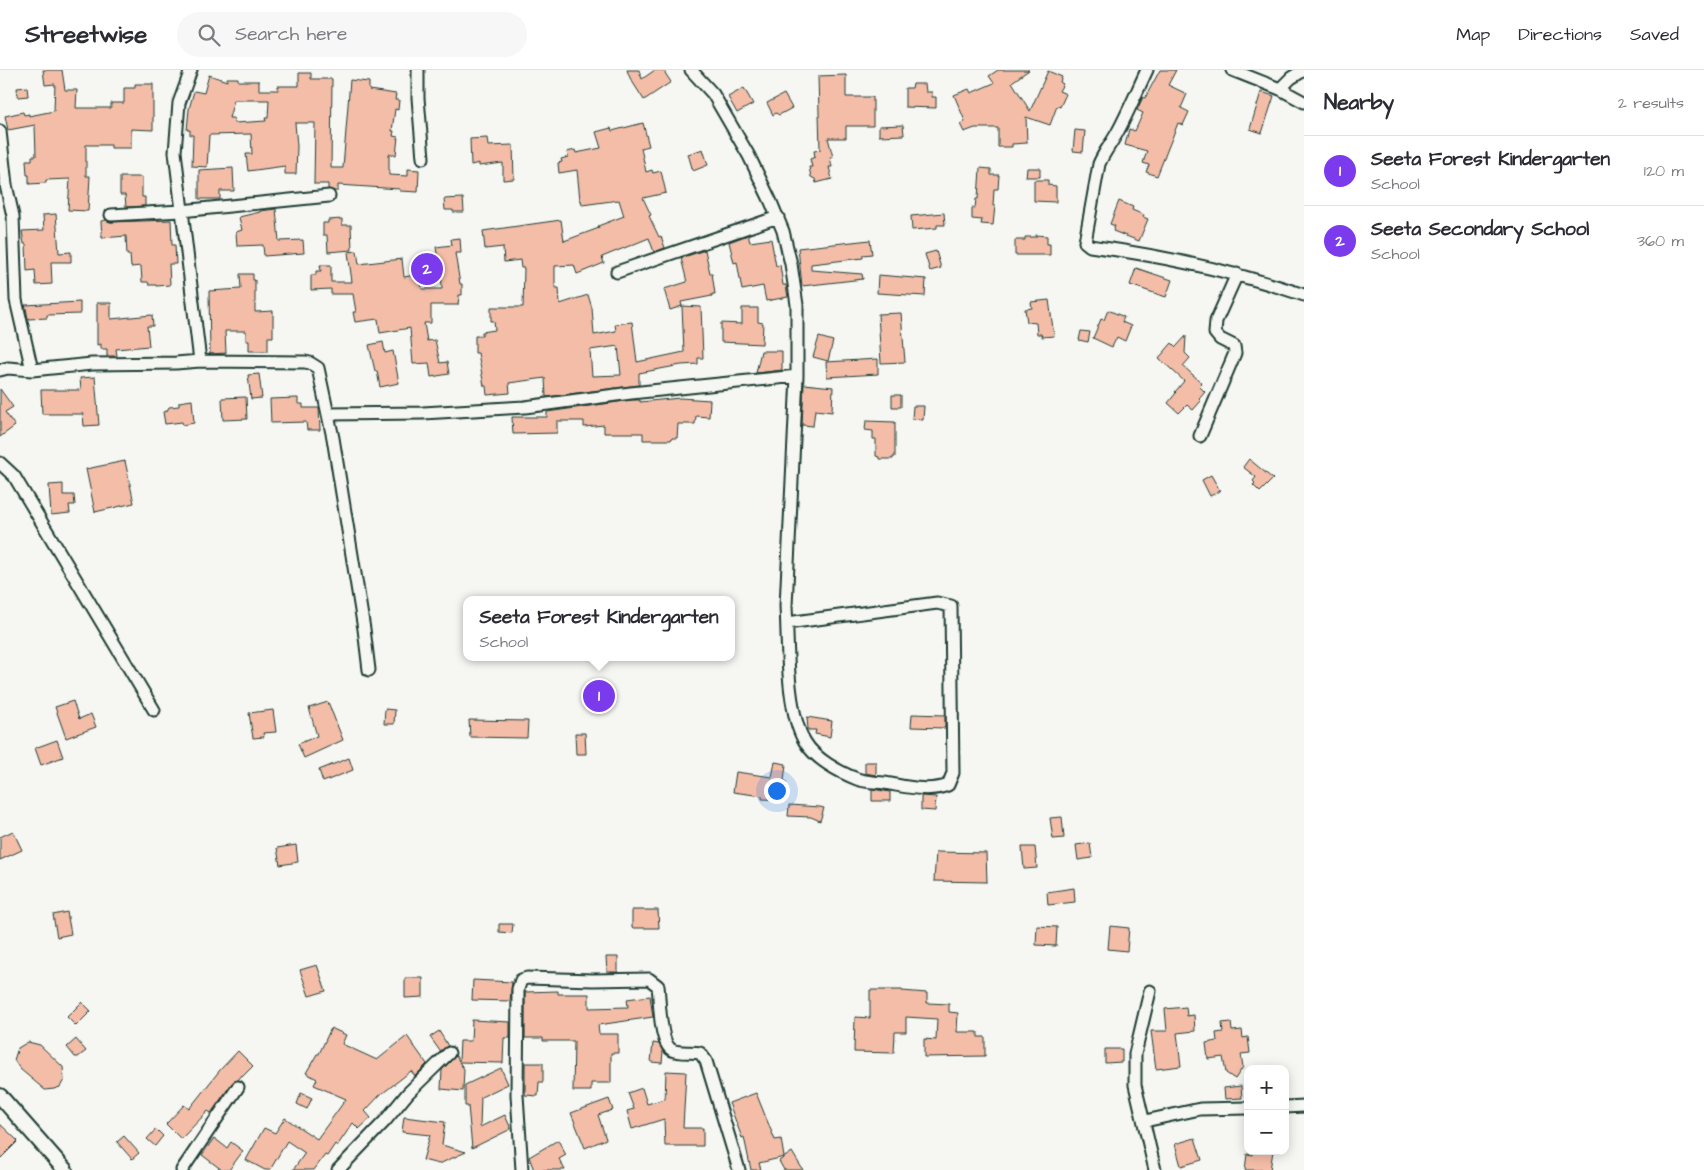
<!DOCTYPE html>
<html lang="en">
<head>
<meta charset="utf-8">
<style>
	body { margin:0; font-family:"Architects Daughter",sans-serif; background:#f7f7f7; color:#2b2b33 }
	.controls { position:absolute; right:15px; bottom:15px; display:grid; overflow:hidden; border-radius:10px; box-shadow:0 2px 12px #0003 }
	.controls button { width:45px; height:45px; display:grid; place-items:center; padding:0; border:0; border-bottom:1px solid #e1e1e2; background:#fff; color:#2b2b33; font:25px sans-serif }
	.you { position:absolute; left:776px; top:720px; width:18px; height:18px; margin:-12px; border:4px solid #fff; border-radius:50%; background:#1a73e8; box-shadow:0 0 0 8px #1a73e833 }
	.badge { display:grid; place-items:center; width:32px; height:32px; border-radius:50%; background:#7c3aed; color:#fff; font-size:16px; font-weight:700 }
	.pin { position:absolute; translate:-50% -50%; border:2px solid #fff; box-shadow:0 1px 5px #0006 }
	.popup { position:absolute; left:463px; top:526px; width:272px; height:65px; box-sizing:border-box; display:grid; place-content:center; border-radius:10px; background:#fff; filter:drop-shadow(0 1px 4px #0005); font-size:16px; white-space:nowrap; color:#7c7c81 }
	.popup b { font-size:19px; color:#2b2b33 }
	.popup::after { content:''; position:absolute; left:50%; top:100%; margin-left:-10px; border:10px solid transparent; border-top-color:#fff }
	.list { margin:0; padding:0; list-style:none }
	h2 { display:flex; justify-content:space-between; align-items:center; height:65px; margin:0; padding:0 20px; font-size:21px }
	h2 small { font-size:16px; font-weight:400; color:#7c7c81 }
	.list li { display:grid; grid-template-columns:32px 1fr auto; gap:15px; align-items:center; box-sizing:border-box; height:70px; padding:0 20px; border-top:1px solid #e1e1e2 }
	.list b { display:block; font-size:19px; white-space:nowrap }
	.list p { margin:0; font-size:16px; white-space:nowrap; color:#7c7c81 }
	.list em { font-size:16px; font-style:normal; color:#7c7c81 }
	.icon { flex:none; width:28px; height:28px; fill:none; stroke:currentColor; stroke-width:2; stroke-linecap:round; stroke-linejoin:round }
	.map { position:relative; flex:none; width:1304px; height:1100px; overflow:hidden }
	header { display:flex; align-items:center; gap:30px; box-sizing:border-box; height:70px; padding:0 25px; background:#fff; border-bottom:1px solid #e1e1e2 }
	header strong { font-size:24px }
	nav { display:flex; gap:28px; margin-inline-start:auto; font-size:18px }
	.search { width:350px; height:45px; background:#f7f7f7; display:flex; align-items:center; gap:12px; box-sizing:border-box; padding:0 18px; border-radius:28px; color:#7c7c81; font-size:19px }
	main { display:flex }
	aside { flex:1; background:#fff }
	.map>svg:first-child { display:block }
	.building { fill:#f4bda8; stroke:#1f3d34; fill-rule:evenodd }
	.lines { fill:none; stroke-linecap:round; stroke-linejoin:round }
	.minor-casing { stroke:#1f3d34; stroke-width:15 }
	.tertiary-casing { stroke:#1f3d34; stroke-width:18 }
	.minor { stroke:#f6f6f2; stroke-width:11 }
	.tertiary { stroke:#f6f6f2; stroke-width:14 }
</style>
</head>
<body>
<header>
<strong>Streetwise</strong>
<div class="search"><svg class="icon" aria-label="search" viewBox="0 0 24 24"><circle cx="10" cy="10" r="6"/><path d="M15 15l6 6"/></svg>Search here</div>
<nav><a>Map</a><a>Directions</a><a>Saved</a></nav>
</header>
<main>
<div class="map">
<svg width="1304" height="1100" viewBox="0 0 1304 1100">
	<rect width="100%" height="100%" fill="#f6f6f2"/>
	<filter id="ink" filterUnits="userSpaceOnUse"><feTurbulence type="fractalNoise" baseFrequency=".02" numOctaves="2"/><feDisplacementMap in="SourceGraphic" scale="10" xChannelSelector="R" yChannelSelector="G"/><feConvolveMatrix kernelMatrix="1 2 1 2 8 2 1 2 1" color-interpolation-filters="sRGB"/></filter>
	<g filter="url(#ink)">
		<!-- building -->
		<path class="building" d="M43,0H62L65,20H77L76,38H111V33H124V18H135V14H153V60L131,59V78H111V75H86V106H90L88,141L68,140L70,109L46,110V113L29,114V105H27L26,90H32V86H36L35,55L8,60L5,46L23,42L24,45L29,44V46L54,41L55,14L45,15Z
			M627,0H639L642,9L655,0H663L671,12L644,30L630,8Z
			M998,0H1029L1012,12L1030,41L1048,1L1062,7L1060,12L1063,14L1059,21L1066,24L1060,37L1057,36L1050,55L1026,47L1027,73L1012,74V77H998V58H975L964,62L960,54L965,51L954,25L969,19L971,23L994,13L989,6Z
			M1160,0H1176L1168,15L1187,24L1181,38L1189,42L1183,55L1178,53L1157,106L1146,102L1149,95L1143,93L1147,81L1125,75L1129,59L1135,61L1143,43L1137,40L1143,27L1145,28Z
			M299,3H311V9H332L331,98H343L350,10L369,12V20L396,24L395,30H399L398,40L395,39L392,61H394L393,66L398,67L396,85L389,84V105L408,106V99L419,100L418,122L400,121V119L338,115V121H335L328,119V114H314L315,53H295L297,76L296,104H285V96L248,101L246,84H252L251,64L209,65L207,97L192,96L193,65H190V60H187L189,39L194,21L204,23L209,5L227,11V8H238V11H259V20H278V16H299ZM234,30H269L268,48H265L266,51L235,53L234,48H229Z
			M846,5V27H873V56H846V68H828L833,87H830L832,97H829L832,109L816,113L815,109L811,107L809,97H812L810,89L815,87L814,81L820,80L818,6Z
			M913,14H925L926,22H932V27H936V38L905,37V18H912Z
			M27,17L28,26L18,27L17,18Z
			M744,18L753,34L737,43L728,27Z
			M1261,22L1274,26L1262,63L1250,59Z
			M784,24L792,38L779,45L776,43L773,45L767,33Z
			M643,53L649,76L641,78L646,102L652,100L653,103L661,101L666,123L643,128L651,145L649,146L659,167L661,166L665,178L654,182L649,168L602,187L604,193L577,204L574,195L555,196V218H559L560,234L588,225L592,238L594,265L616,261L615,254L632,252L637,292L684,282L682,236L670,240L664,219L687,212L681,188L705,180L710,203H712L715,224H712V226L681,232L682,236L701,237L703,288H698V294L681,295L639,303V315L546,327L545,308L509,313L510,323L487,325L486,316H484L478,283H475V266H482V262L495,260L494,251H491V237H523L524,198H521L520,190L504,192L503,177L485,179L483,161L561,150L564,171L599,158L598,156L624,146L619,130L582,135L581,130H580L577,100L559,103L558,93L562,92L561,89L568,87L567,82L575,80L576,83L601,78L596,62L611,58L612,61ZM618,276L621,305L592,306L590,280Z
			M903,55L904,65L879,66V56Z
			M1075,60L1085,61L1083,82L1073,81Z
			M487,68L488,76L513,75L514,109L503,110V93L479,96V93L471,95L470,69Z
			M703,79L708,95L693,101L688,84Z
			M233,98L234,121H220V129H199V100Z
			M980,98L991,99V105H999L998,119H994L993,136H995L993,155L981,154L982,150L972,149V138H975L976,129H978Z
			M1027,98H1040V107H1026Z
			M120,107H142V127H145V136L126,137L125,125H120Z
			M1034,110H1048V115L1056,116V132L1034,131Z
			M463,128L464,142H453V140H445L444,129Z
			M1119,131L1133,137L1132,140L1144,145L1143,147L1148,149L1139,171L1113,161L1115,156L1110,154Z
			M276,139L279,171L303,170L304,183L264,186L263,175L237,176L236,162L242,160L239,147L260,142V141Z
			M944,143L945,155H937V158L912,160L911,146Z
			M56,144L59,183L71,182V192H51L52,214L36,215L35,200L27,201L26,174H24L22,161L44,160L43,145Z
			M342,149V155H351L352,180L328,182L327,165H323V153H328V150Z
			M106,150L111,152L171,150L172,175H175L176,194H169L170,215L156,216V215H149L148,212H142L141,196L131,197L130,185H127L126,166L102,168L101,151Z
			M748,165L750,172L771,169L776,196L780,195L783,215H786L788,227L766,231L763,216L742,220L737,192L734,193L729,172Z
			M1036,165L1047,166V174H1050V185H1015V170H1025V167H1036Z
			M460,168L461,183H455L460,214H462V225H459L458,235H431V253H424L427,271L435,270L440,293L447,292L449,304L431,307L429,293L413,294L410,258L380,263L378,249L355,252L353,242H356L353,224H331V219L311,220V205H316V201H321L320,195H331V212H352L348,182L357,181L359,194L402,189L404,207L420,204L422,219H442L441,196H439L436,177L452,175L451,169Z
			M870,170L872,184L863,185V188L811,194V200L862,204L863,209L802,216L798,178Z
			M936,181L941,198L930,201L925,184Z
			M1136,198L1172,210L1166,227L1130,215Z
			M240,204H253V210H255V242L273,241V267H268V281H249V271H246V261H225L226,283L210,284L209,221L241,219Z
			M878,205L926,209L925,226L877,223Z
			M1049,230L1054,266L1042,267L1041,264H1037L1036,253L1027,252L1025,239L1032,238L1031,232Z
			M80,232V244L47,245V248L28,249L26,238L25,235Z
			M97,233H111V249L152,245L153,256H147L149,276L116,279L117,286H107V279H101V274L97,275Z
			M742,238H758V252L763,253L762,274L721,272V253L742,254Z
			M1108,240L1124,247L1122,252L1131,256L1125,271L1117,267L1112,277L1093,268L1101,249L1104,250Z
			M901,243L905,292L881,293L878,244Z
			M1081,261L1090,262L1088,272L1079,270Z
			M1186,266L1185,283L1190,288L1183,296L1202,313L1199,316L1205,322L1199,329L1201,331L1193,340L1187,335L1179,343L1168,333L1176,323L1175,322L1184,311L1159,288L1172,273L1176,277Z
			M819,267L833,271L828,291L813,287Z
			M383,272L385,283L393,281L399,313L380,317L377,301H375L369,275Z
			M761,281H782V300L756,303Z
			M878,289V304L827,307L826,292Z
			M259,304L262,328L251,329L248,305Z
			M95,307L99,355L84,356L83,344H42L41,320H81L80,308Z
			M804,314L833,317L832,342L815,340L813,356L802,355Z
			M0,319L13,337L5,342L15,356L0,367Z
			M892,325H901V337H892Z
			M246,327L247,349L223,350L222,328Z
			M298,328V334H303V338H319L320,360H307L306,352L271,353L270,329Z
			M680,328L710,330L709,347L696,346L695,354H678L677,368H672L671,370H643V363H604V355L584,357V351H557V363L513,364L512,347H547V342L632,330H640V332Z
			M192,330L194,353L183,355L182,352L165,354L163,342L167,341L169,337L179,336V332Z
			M913,336H924L923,350L912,349Z
			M866,351L895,352V387H893V389H879V387L876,386V369H873V361L865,360Z
			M1249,389L1273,409L1260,422L1253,415L1255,413L1253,411L1256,407L1243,397Z
			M125,391L134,433L95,442L86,399Z
			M1211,405L1220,421L1210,426L1202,410Z
			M63,414V425H74L75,435H69L70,443L51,445L49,415Z
			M73,631L79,649L91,644L96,657L66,668L55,637Z
			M328,632L343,670L304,688L298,674L317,666L309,638Z
			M385,639L395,640L394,654H384Z
			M273,640L276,662L263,663L264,667L253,668L249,643Z
			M912,644L945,645V658L911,657Z
			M807,647L832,651L830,667L815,664L816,660H808Z
			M469,650L528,651L527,668L470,667Z
			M575,663H585L586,684H576Z
			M57,670L63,687L41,695L35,678Z
			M349,688L353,700L323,712L319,700Z
			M775,692L786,694L784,711H786V730L762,729V726L733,722L736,702L772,707Z
			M865,692H876V705L865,703Z
			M872,719L890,722V731H872Z
			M921,726L936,727L935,741L921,740Z
			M789,735L820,737L824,738L820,751L811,747L788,746Z
			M1062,747L1064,768L1053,769L1050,748Z
			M13,761L22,780L0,790V767Z
			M1090,773L1092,788L1078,790L1076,775Z
			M296,775L298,792L280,795L277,778Z
			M1022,777H1035L1037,798L1024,799Z
			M936,782L986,783L987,812L934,811Z
			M1074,818L1075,832L1048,835L1047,822Z
			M632,840H658L659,858H632Z
			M67,842L71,864L57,867L53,845Z
			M499,854H513L512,863L499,862Z
			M1037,856L1057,857L1056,876L1036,875Z
			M1110,856L1129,858L1127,881L1108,879Z
			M606,887H618V902H607Z
			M317,895L326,921L309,926L300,900Z
			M405,908H423V927L405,928Z
			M473,910L512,912L510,931L472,930Z
			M870,920H902V921L927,923V933L949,934V942L958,943L957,962H978V967H985V986L924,987V969L936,970L937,949L906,947V962H895L894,983L854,982L855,947L870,948Z
			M558,921V924H589V938L628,937L627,929L650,926L653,947L598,955L599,964H618V983H611V1013H591V1021H573L574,971H543V968H525V922Z
			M82,932L91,941L76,956L67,947Z
			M1186,937L1187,946L1194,945L1195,961L1177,963L1181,996L1156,999L1151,961H1167L1165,939Z
			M472,950L510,952V968H504L503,993L459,992L464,999L463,1021L441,1019L442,1000L456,986L459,991L460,971H471Z
			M1231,952L1232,961L1242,960L1243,968L1248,967L1250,983L1241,984L1243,997L1235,1009L1226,1003L1223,987L1208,989L1206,973L1217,971L1216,963L1223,962L1222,953Z
			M331,958L346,965L342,974L377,990L407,966L427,994L415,1006L411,1001L383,1023V1022L365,1041L371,1048L359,1059L353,1053L337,1076L335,1074L327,1086L325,1085L314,1100H293L305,1083L287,1071L270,1100H265L246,1090L264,1058L275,1063L285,1048L317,1069L346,1029L314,1015L317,1009L306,1003L317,984H319Z
			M439,961L448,976L440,981L430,967Z
			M76,969L86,981L78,987H75L67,977Z
			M28,972L40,975L63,997L64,1010L60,1017L54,1019L45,1020L20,999L14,990L18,978Z
			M653,973L659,974L663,981L662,993L651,992Z
			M1105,979H1122V992L1105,993Z
			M238,981L253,996L243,1006L242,1005L238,1010L232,1013L211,1043L208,1041L181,1069L166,1054L184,1035L189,1039L220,1000Z
			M525,993H543V1012H539L538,1026L525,1025Z
			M501,998L508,1014L481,1027L480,1057L505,1045L511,1059L472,1078L468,1036H465V1015Z
			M666,1001L686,1002L683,1058H703V1076H665L664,1049L632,1059L627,1041L634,1039L628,1023L642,1018L647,1034L665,1029Z
			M1241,1016L1242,1028L1225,1029L1224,1018Z
			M301,1023L312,1028L307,1039L297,1034Z
			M756,1023L775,1070L781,1069L784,1087L759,1093L761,1100H751L744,1067L742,1068L729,1033Z
			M609,1029L613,1040L598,1045L606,1069L585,1078L571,1043Z
			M404,1047L445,1052L442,1075L466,1082L439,1094L423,1090L430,1065L402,1062Z
			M0,1054L18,1071L0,1089Z
			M156,1059L163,1066L155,1076L147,1069Z
			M124,1066L139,1083L132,1089L117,1072Z
			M214,1068L227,1078L231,1072L243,1081L229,1100H222L202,1085Z
			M1195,1068L1202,1090L1181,1096L1175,1074Z
			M558,1070L566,1085L559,1089L565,1100H534L529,1087Z
			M1253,1081H1273L1270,1100H1245L1247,1084L1253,1085Z
			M792,1082L803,1100H784L779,1091Z"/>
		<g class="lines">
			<defs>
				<path id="minor" d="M418,0V28L423,88
					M691,0L713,24L749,86L771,132L783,161L791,194L797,235V306L786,536C788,573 786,641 805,672C815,689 839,702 857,709C865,712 875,712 884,713C904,716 928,723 948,715L953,703L951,536L937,533L787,553
					M1147,0C1137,21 1128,43 1117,63C1111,74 1104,82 1099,94L1085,172L1090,176C1164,186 1233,201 1304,225
					M1232,0L1280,19L1304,32
					M1280,19L1291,8L1304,0
					M0,61L6,115L13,146L16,230L32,300L8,298L0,300
					M111,145L181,141L329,126
					M617,202L778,147
					M200,291L305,292L310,293L318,298L333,368L364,559L369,600
					M32,300L92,294L176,293L200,291L175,82L179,33L191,0
					M328,344L423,343L525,337L631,323L797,306
					M1200,366L1235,283L1234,276L1220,269L1215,263L1216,251L1237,204
					M0,393L14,406L154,640
					M1150,921L1135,984V1015L1155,1100
					M1285,1037L1304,1036
					M1145,1051L1200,1039L1248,1038
					M182,1100L238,1017
					M338,1100L385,1051L408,1023L449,983
					M522,1100L517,1025L518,919L521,910L527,908L593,910L649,909L658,916C660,930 659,973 672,980C680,984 692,981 700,983L706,991L739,1100"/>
				<path id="tertiary" d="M0,1026L65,1100"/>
			</defs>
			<!-- minor casing -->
			<use href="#minor" class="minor-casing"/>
			<!-- tertiary casing -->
			<use href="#tertiary" class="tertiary-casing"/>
			<!-- minor -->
			<use href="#minor" class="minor"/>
			<!-- tertiary -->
			<use href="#tertiary" class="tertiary"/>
		</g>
	</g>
</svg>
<div class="controls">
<button>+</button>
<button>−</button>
</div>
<div class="you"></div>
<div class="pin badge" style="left:599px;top:626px">1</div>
<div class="popup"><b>Seeta Forest Kindergarten</b>School</div>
<div class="pin badge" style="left:427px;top:199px">2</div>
</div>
<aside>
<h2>Nearby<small>2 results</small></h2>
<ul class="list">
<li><span class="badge">1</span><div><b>Seeta Forest Kindergarten</b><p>School</p></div><em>120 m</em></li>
<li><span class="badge">2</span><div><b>Seeta Secondary School</b><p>School</p></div><em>360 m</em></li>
</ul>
</aside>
</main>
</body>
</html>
